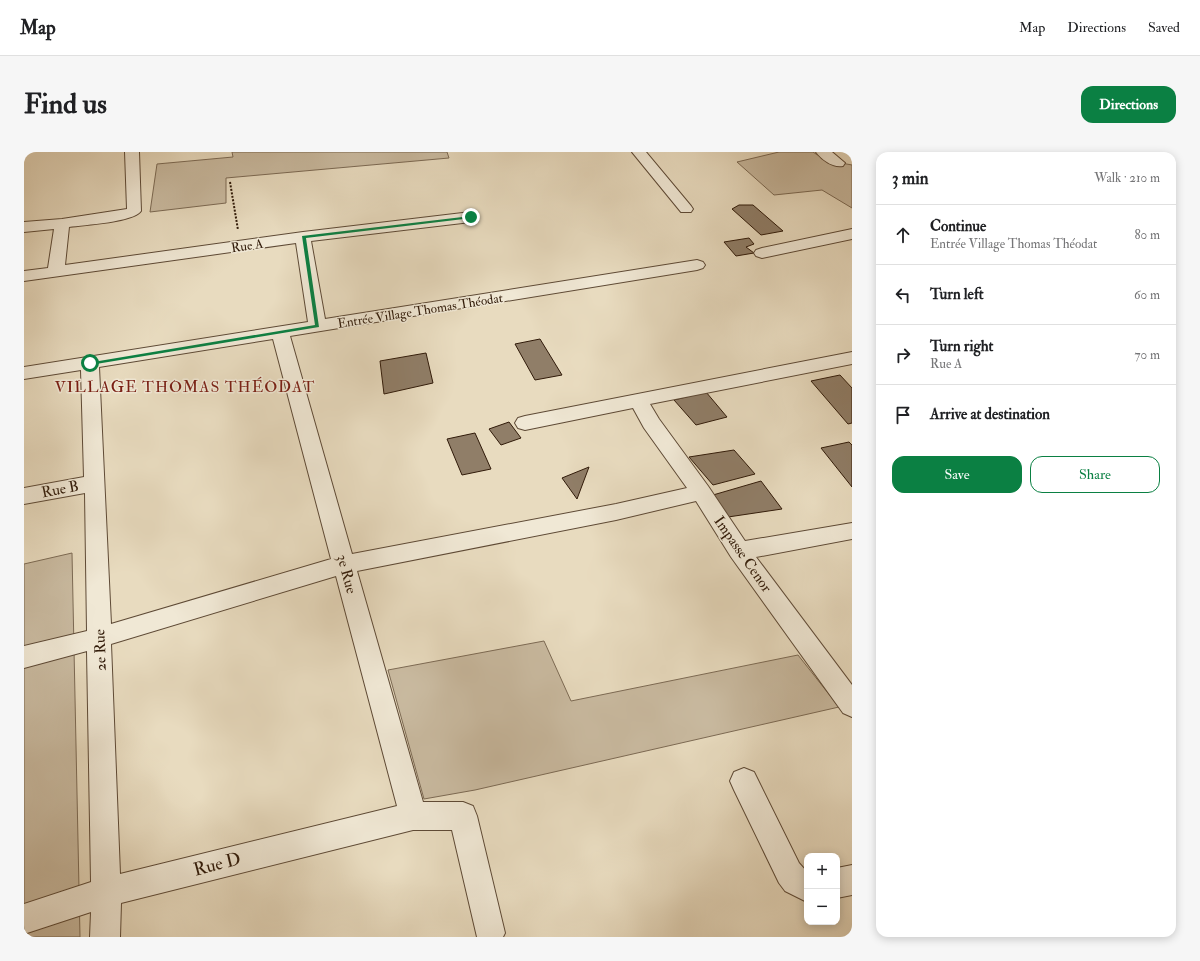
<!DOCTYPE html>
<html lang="en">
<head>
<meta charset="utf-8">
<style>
	body { margin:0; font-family:"IM FELL Double Pica",serif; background:#f6f6f6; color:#202124 }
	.controls { position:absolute; right:12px; bottom:12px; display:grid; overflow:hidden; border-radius:8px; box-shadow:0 2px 10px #0003 }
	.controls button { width:36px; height:36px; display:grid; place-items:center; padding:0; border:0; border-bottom:1px solid #e0e0e0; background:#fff; color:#202124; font:20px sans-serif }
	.stop { position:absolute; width:12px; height:12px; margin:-9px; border:3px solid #0b8043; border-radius:50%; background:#fff }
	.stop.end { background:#0b8043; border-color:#fff; box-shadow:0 1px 4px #0008 }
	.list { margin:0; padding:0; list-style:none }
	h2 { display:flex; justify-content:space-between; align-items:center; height:52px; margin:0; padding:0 16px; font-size:17px }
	h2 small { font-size:13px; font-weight:400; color:#757577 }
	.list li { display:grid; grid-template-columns:26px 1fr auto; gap:12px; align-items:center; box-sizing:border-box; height:60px; padding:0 16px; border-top:1px solid #e0e0e0 }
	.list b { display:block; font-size:15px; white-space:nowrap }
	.list p { margin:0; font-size:13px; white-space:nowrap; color:#757577 }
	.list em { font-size:13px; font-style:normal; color:#757577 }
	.actions { display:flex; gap:8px; padding:12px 16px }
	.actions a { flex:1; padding:9px 0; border:1px solid #0b8043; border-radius:12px; text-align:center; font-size:14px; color:#0b8043 }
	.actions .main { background:#0b8043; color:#fff }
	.icon { flex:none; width:22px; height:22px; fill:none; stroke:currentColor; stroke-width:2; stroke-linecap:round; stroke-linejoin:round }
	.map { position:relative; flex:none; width:828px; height:785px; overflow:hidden; border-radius:12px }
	header { display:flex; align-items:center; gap:24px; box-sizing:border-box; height:56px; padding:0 20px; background:#fff; border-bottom:1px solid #e0e0e0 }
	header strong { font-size:19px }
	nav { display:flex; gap:22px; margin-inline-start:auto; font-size:14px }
	.intro { display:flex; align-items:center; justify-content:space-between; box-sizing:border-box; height:96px; padding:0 24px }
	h1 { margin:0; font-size:28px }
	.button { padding:10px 18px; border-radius:12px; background:#0b8043; color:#fff; font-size:14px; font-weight:700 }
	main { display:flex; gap:24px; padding:0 24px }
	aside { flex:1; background:#fff; border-radius:12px; box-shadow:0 2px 10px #0003 }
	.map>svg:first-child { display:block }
	.green { fill:#c9baa0; stroke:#7c6a54 }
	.building { fill:#907e68; stroke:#301a09 }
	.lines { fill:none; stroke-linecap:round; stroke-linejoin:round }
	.minor-casing { stroke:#5e4a36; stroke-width:2 }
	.path { stroke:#301a09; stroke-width:2; stroke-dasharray:2 1.5; stroke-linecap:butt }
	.minor { fill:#f0e8d5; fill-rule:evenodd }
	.route { fill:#0b8043 }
	.labels { text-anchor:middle; stroke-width:3; stroke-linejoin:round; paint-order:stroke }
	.far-street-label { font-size:13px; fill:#301a09; stroke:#f0e8d5 }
	.street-label { font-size:15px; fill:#301a09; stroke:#f0e8d5 }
	.neighbourhood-label { font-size:16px; letter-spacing:1px; fill:#7a1f14; stroke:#f0e8d5 }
	.near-street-label { font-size:18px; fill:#301a09; stroke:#f0e8d5 }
</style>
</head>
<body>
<header>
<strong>Map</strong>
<nav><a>Map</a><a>Directions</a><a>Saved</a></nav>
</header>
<div class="intro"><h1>Find us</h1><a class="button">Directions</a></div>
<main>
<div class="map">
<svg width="828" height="785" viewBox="0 0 828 785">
	<rect width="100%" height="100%" fill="#e8dbbf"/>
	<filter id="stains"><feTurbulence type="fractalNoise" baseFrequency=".005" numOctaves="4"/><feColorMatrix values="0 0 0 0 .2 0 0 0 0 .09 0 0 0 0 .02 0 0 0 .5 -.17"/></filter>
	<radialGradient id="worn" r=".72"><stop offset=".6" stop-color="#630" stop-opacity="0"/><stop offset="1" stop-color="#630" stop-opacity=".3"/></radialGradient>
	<!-- green -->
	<path class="green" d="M208,0H423L425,6L202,26V51L126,60L133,12L209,5Z
		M755,0H789L801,8L828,13V56L798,38L750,43L713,10Z
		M48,401L56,785H0V412Z
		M520,489L547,549L774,503L815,555L451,638L400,647L364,518Z"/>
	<!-- building -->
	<path class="building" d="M715,53H729L759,79L737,83L708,57Z
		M725,86L730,92L722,95L730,101L712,104L700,90Z
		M516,187L538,223L511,228L491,192Z
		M402,201L409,231L360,242L356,209Z
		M816,223L828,236V271L824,272L787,229Z
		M682,240L703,265L672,273L650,248Z
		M485,270L497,286L477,293L465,277Z
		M451,281L467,317L438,323L423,287Z
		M825,290L828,293V335L797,296Z
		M710,298L731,322L689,333L665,305Z
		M565,315L553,347L538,326Z
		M737,329L758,357L704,365L689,343Z"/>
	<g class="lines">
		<defs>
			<path id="minor" d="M101,0H115L117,59C110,70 60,73 45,75L41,113L279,80L447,60L452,62L455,65L452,68L447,70L287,89L301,167L673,108L679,110L681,113L679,116L673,118L266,184L328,402L592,352L663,336L620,276L609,256L501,278L494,276L491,271L494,266L501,264L828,200V212L626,252L635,267L684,334L721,389L828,371V387L732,405L828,533V565L819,561L707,405L672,349L592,368L333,419L399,650H439L449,654L453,664L481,781L479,785H453L428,678H389L97,751L96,785H66L67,760L0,782V752L67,730L63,499L0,516V494L63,479L61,341L0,352V336L60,325L57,218L0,227V215L284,170L272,91L0,129V119L24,116L30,77L0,80V70L38,67L103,57ZM249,187L307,407L87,472L75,215ZM312,424L373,654L96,722L87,492Z
				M608,0H622L667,54L669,57L667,60H657Z
				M792,0H808L821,11L819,14C809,16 798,8 792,0Z
				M828,77V87L738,106L732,104L730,101L732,98L738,96Z
				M720,616L730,620L775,711L783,720V750L761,739L755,731L710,638L706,629L710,620Z
				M828,713V743L813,746V716Z"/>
		</defs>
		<!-- minor casing -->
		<use href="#minor" class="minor-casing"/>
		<!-- path -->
		<path class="path" d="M206,30L214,78"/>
		<!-- minor -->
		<use href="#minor" class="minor"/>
	</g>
	<!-- route -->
	<path class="route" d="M447,64L448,66L282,86L295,175L66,213L63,211L291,173L278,84Z"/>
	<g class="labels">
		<!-- far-street labels -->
		<g class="far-street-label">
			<text transform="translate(223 93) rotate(-8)" y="5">Rue A</text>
			<text transform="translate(396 158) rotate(-9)" y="5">Entrée Village Thomas Théodat</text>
		</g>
		<!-- street labels -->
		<g class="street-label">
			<text transform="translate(36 337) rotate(-11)" y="5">Rue B</text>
			<text transform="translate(719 402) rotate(55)" y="5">Impasse Cenor</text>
			<text transform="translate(323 422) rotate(75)" y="5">3e Rue</text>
			<text transform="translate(76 498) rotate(-92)" y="5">2e Rue</text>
		</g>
		<!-- neighbourhood labels -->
		<g class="neighbourhood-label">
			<text x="161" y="240">VILLAGE THOMAS THÉODAT</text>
		</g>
		<!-- near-street labels -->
		<g class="near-street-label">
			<text transform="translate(193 712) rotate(-14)" y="6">Rue D</text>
		</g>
	</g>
	<rect width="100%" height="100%" filter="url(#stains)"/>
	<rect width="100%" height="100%" fill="url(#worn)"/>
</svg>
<div class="controls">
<button>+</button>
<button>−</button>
</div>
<div class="stop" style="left:66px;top:211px"></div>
<div class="stop end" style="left:447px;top:65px"></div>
</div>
<aside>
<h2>3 min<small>Walk · 210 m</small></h2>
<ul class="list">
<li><svg class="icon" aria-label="ahead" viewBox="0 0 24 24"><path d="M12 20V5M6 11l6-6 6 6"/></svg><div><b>Continue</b><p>Entrée Village Thomas Théodat</p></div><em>80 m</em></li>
<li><svg class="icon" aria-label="left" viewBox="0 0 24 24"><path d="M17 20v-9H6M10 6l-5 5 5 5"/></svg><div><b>Turn left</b></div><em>60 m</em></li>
<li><svg class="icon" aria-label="right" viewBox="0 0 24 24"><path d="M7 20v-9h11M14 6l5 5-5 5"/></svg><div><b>Turn right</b><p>Rue A</p></div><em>70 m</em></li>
<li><svg class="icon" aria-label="arrive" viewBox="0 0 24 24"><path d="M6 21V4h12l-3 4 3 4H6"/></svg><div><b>Arrive at destination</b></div></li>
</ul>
<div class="actions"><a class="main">Save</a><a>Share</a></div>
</aside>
</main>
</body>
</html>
